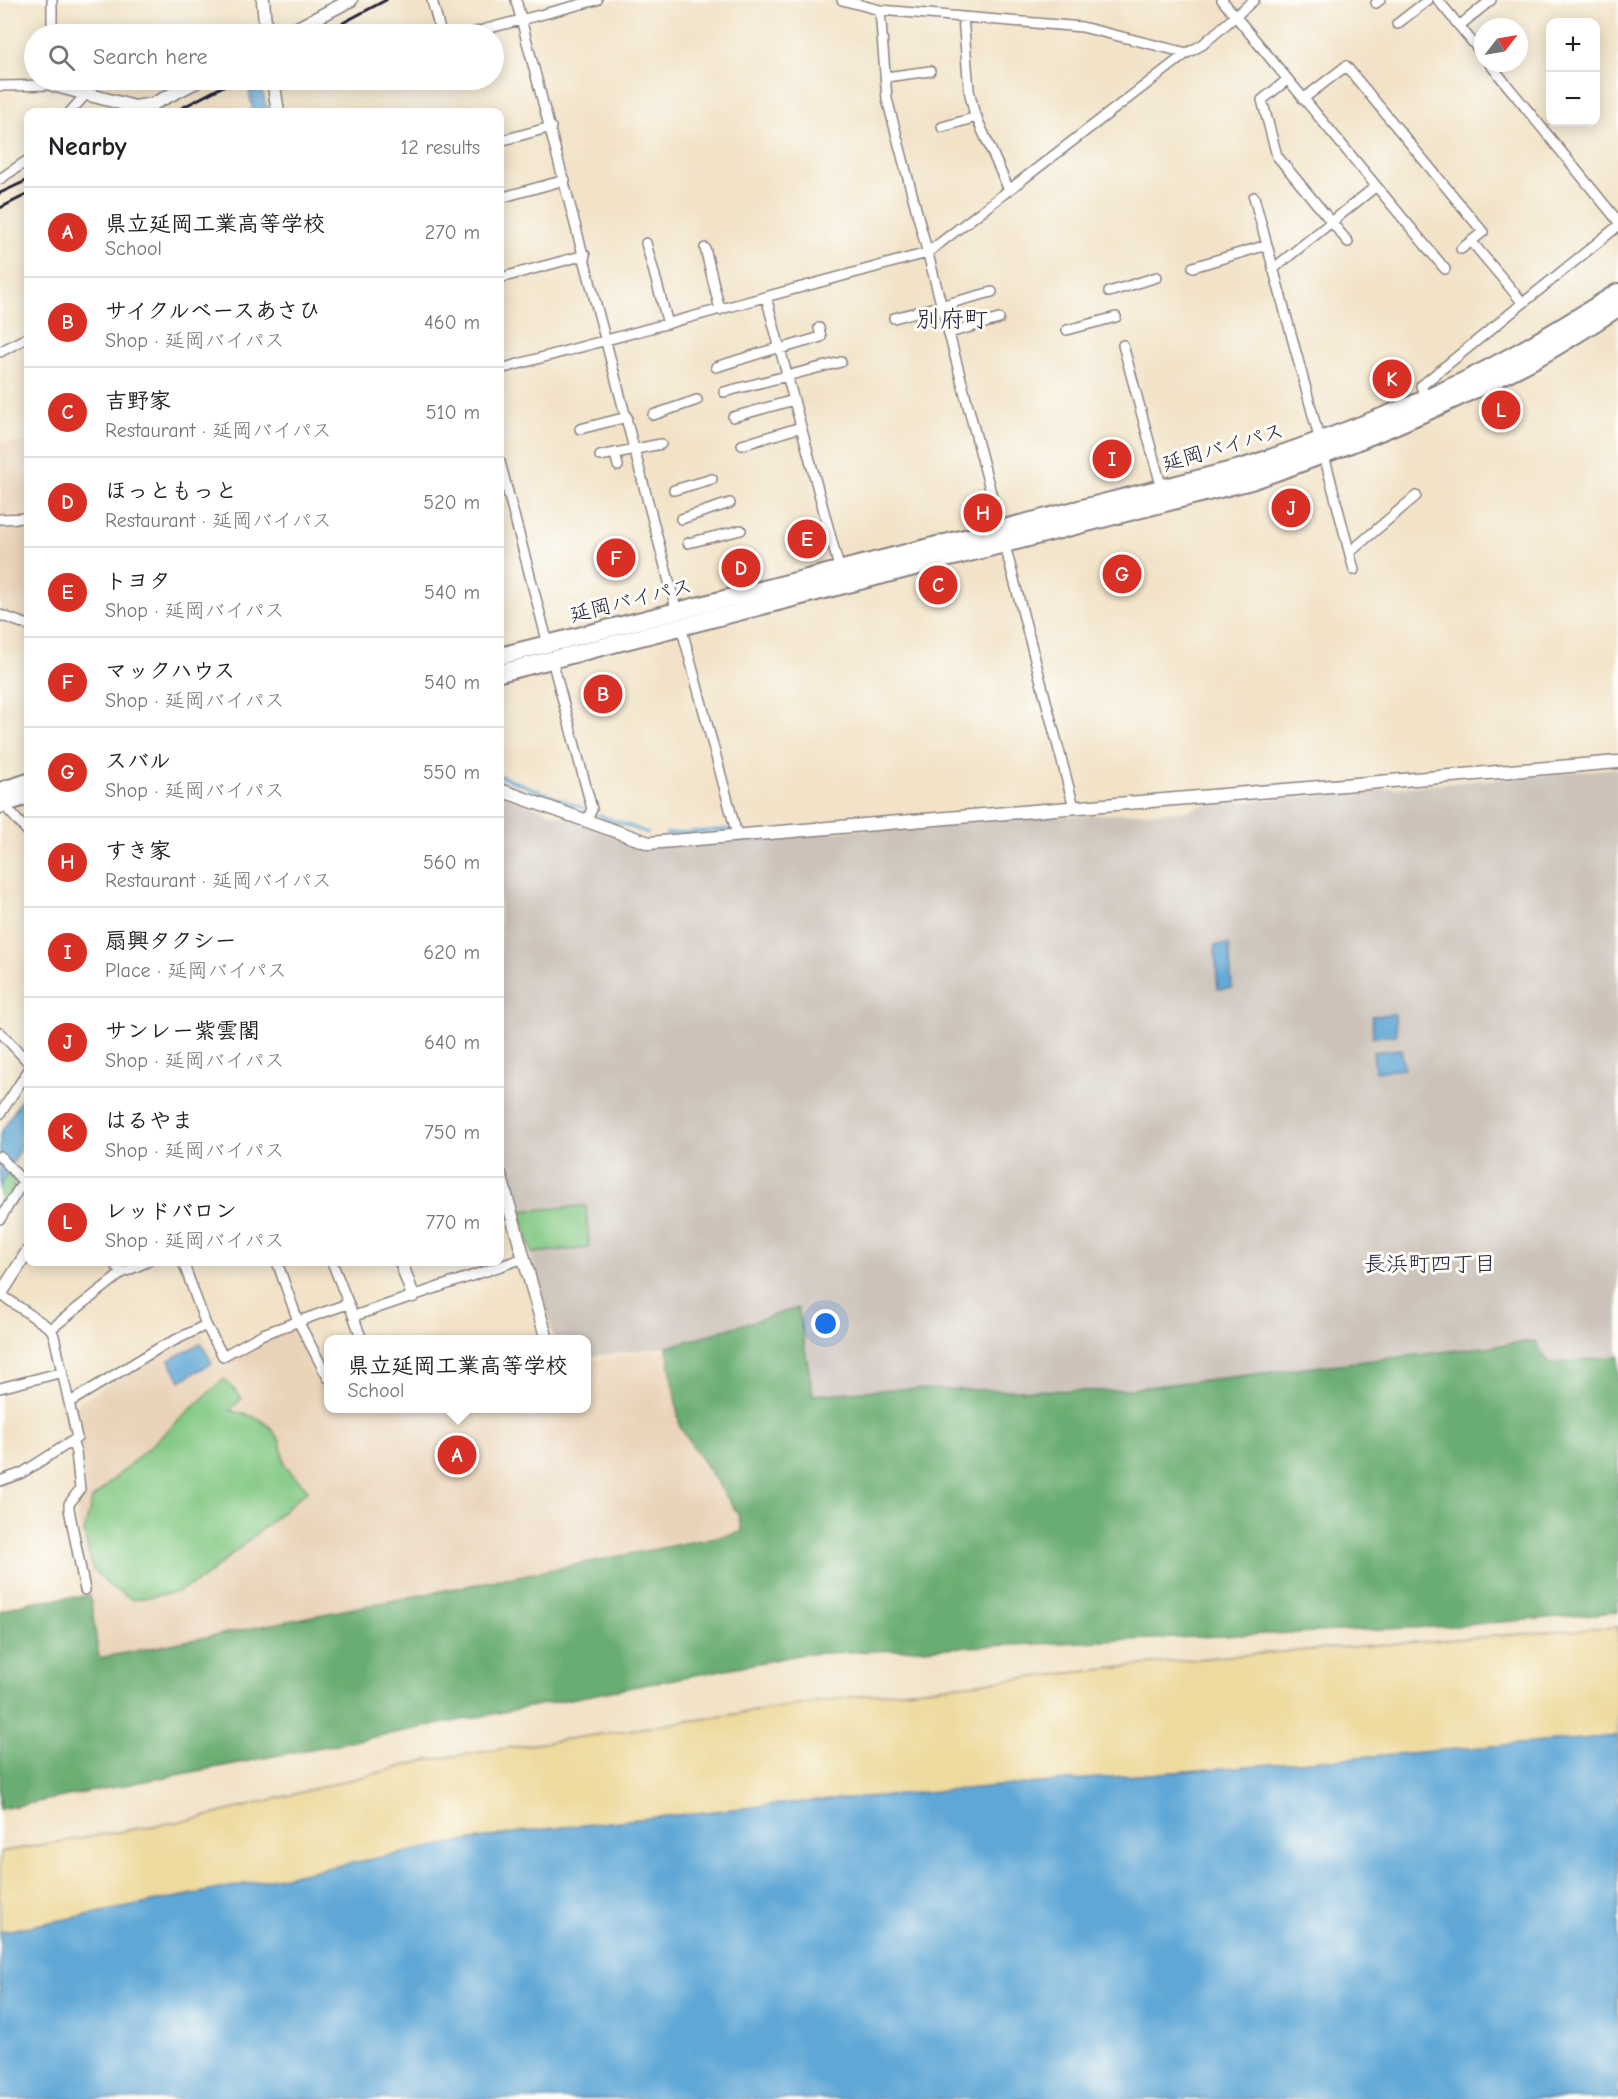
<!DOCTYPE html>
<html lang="en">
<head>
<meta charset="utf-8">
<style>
	body { margin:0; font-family:"Comic Neue","Klee One",sans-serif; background:#f2f2f2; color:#202124 }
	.controls { position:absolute; right:18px; top:18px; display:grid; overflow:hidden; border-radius:12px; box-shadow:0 3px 15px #0003 }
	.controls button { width:54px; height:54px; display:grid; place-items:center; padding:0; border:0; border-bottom:2px solid #e0e0e0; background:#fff; color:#202124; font:30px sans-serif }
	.compass { position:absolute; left:1474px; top:18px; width:54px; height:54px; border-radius:50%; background:#fff; box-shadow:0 3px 15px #0003; rotate:59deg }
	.you { position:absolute; left:826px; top:1324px; width:21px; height:21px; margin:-15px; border:4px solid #fff; border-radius:50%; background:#1a73e8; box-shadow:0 0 0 9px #1a73e833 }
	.badge { display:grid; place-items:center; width:39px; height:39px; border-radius:50%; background:#d93025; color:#fff; font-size:20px; font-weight:700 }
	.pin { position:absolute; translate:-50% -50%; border:3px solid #fff; box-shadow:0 2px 6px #0006 }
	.popup { position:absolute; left:324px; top:1335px; width:267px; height:78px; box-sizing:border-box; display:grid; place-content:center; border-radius:12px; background:#fff; filter:drop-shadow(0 2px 4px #0005); font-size:20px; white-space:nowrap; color:#757577 }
	.popup b { font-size:22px; color:#202124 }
	.popup::after { content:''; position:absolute; left:50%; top:100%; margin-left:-12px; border:12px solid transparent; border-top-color:#fff }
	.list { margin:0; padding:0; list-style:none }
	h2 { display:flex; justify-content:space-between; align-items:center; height:78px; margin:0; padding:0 24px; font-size:26px }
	h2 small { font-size:20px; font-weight:400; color:#757577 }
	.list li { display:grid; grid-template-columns:39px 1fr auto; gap:18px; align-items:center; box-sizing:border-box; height:90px; padding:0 24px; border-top:2px solid #e0e0e0 }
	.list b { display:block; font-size:22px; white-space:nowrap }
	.list p { margin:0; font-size:20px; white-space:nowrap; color:#757577 }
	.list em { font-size:20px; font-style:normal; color:#757577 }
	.icon { flex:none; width:33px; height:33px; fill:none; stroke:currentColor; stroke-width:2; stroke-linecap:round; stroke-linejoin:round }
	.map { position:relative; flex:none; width:1618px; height:2099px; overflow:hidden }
	.search { position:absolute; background:#fff; box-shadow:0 3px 15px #0003; left:24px; top:24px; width:480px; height:66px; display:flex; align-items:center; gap:15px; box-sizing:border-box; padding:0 21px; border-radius:33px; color:#757577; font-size:22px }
	.panel { position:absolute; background:#fff; box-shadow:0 3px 15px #0003; left:24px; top:108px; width:480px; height:1158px; border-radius:12px }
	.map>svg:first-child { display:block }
	.built { fill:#e9d3b8 }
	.industrial { fill:#ccc2b9 }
	.green { fill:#83c984; stroke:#527660; stroke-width:1.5 }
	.forest { fill:#6aad72; stroke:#466856; stroke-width:1.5 }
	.sand { fill:#eeda9e; stroke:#887e6c; stroke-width:1.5 }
	.water { fill:#5fa7d6; stroke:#406488; stroke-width:1.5 }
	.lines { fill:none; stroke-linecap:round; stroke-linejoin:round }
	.stream { stroke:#5fa7d6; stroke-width:3 }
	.street-casing { stroke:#8a8282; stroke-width:12 }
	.secondary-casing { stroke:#8a8282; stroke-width:15 }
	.highway-casing { stroke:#8a8282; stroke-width:20 }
	.street { stroke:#fff; stroke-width:9 }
	.secondary { stroke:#fff; stroke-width:12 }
	.highway { stroke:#fff; stroke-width:16 }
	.rail { stroke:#22223b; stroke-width:3 }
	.labels { text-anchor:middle; stroke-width:6; stroke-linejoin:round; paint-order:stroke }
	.street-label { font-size:21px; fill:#22223b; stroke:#fdfcf7 }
	.neighbourhood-label { font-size:22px; fill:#22223b; stroke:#fdfcf7 }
	.quarter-label { font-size:24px; fill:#22223b; stroke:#fdfcf7 }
</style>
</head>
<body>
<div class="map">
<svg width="1618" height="2099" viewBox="0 0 1618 2099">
	<rect width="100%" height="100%" fill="#fdfcf7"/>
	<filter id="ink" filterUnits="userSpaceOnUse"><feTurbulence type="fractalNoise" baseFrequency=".0167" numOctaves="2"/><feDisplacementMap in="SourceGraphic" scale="12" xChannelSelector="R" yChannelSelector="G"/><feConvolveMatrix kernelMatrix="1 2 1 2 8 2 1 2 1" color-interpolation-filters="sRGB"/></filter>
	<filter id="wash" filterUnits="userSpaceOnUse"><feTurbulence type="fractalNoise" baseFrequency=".008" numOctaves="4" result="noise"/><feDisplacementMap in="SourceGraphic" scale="24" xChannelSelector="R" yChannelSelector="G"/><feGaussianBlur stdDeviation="1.35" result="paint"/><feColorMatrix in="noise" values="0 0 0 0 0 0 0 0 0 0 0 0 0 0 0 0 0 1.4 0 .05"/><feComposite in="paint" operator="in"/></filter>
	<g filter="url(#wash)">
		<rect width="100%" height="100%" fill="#f2e3c8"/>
		<!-- built -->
		<path class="built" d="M28,442V515L0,516V443Z
			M0,522H28V621L0,611Z
			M296,1327L316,1362L328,1358V1408H586V1361L669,1350L680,1427L739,1514L742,1532L98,1658L76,1509L86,1495L75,1405L162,1353L202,1332L223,1365L260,1342Z"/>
		<!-- industrial -->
		<path class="industrial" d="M1618,768V1356L1549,1364L1112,1391L891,1389L813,1395L798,1308L667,1347L586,1357V1340L554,1339L500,1146V794L646,847L991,819L1187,811L1199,806Z"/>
		<!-- green -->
		<path class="green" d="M8,1172L13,1177L15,1187L0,1211V1186Z
			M586,1206L589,1248L532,1253L520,1211Z
			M224,1379L242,1398L230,1410L258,1418L270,1427L280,1441L285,1466L308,1490L204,1578L177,1592L133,1600L109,1586L92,1568L84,1532L92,1499Z"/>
		<!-- forest -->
		<path class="forest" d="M798,1308L813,1395L891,1389L1112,1391L1535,1341L1549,1364L1618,1356V1612L1454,1626L804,1654L0,1809V1611L29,1602L90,1595L99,1658L742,1532L738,1514L680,1427L667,1347Z"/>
		<!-- sand -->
		<path class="sand" d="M1618,1627V1736L781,1804L527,1831L449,1844L0,1932V1852L200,1818L428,1760L850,1697L1216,1657Z"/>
		<!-- water -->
		<path class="water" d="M247,80H259L268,112H253Z
			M1229,944L1232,988L1218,989L1215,945Z
			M1395,1014L1396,1035L1373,1037L1372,1016Z
			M1401,1049L1404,1069L1375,1072L1373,1052Z
			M28,1088V1135L0,1187V1134Z
			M201,1343L212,1363L180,1381L169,1360Z
			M1618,1736V2099H0V1932L449,1844L527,1831L781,1804Z"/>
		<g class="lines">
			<!-- stream -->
			<path class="stream" d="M500,776L583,808
				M599,815L648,833
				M741,829H743
				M666,834L733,829"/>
		</g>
	</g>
	<g filter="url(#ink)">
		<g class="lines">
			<defs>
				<path id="street" d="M52,0V34
					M432,0L441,34
					M516,0L677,612
					M842,0L880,10L1082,27L1187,53
					M1222,0L1445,269
					M1438,0L1483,55
					M1376,3L1380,0
					M880,10L887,99L1074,807
					M963,17L969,90L974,112L1009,190
					M1397,24L1428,0
					M1459,26L1491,0
					M467,34L597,0
					M1489,63L1618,221
					M886,77L930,71
					M1287,80L1262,100L1277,156L1348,242
					M0,86L53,85V80
					M274,86L297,80
					M1303,99L1346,66L1483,232L1461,249
					M70,112L86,94
					M942,127L977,117
					M500,141L551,127
					M0,179L28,160
					M1254,197L1320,441
					M500,198L565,180
					M1471,241L1523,303
					M646,243L668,324
					M705,248L720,310
					M1193,267L1267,245
					M1273,269L1375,187
					M500,278L585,255
					M1109,292L1157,277
					M766,297L840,571
					M894,318L992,292
					M1067,330L1116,317
					M949,333L999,319
					M1123,345L1162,489
					M780,349L821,337L819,328
					M0,352L28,337
					M716,367L780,347
					M500,369L927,253L1187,53L1202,45L1254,0
					M724,392L841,362
					M1427,401L1421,386L1618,226
					M653,415L697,400
					M733,417L794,400
					M580,429L627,417
					M742,445L801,427
					M615,453L618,466
					M1324,455L1354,570
					M600,456L661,444
					M500,462L548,644
					M674,490L712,479
					M0,519L28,518
					M681,519L730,503
					M688,543L741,530
					M1350,552L1416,496
					M0,615L28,625
					M681,626L737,835
					M552,660L592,809L586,822
					M3,804L28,832
					M0,1032L28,1062
					M0,1114L28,1071
					M0,1156L28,1187
					M0,1219L23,1182
					M113,1262L122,1273L147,1262
					M183,1262L206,1325L223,1356L263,1334L347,1304
					M277,1262L298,1321L328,1378
					M332,1262L353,1315H357L524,1258
					M353,1315L362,1340
					M51,1329L122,1273
					M0,1388L63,1372
					M70,1402L159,1348L206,1325
					M72,1442L76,1452L80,1489L69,1504V1509L85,1590
					M0,1481L22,1473L77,1438L54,1336L51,1329L0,1294"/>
				<path id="secondary" d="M263,0L266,34
					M286,34L351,0
					M273,80L278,112
					M53,85L135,107L153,104L200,80
					M500,790L649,843L1618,762
					M500,1174L547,1340
					M401,1262L413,1296
					M0,1295L28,1251"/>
				<path id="highway" d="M500,656L1244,467C1300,448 1356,428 1411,405C1483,375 1552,334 1618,292
					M500,673L1251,481C1344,449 1433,412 1520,367C1554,350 1586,328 1618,308
					M0,791L28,782
					M0,805L28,796"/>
			</defs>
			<!-- street casing -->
			<use href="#street" class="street-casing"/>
			<!-- secondary casing -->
			<use href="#secondary" class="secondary-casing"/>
			<!-- highway casing -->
			<use href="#highway" class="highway-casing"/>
			<!-- street -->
			<use href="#street" class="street"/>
			<!-- secondary -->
			<use href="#secondary" class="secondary"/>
			<!-- highway -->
			<use href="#highway" class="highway"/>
			<!-- rail -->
			<path class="rail" d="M322,34L386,0
				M174,112L235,80
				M0,193L28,180
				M0,208L28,194"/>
		</g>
	</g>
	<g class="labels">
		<!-- street labels -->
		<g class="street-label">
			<text transform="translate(1223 447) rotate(-16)" y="7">延岡バイパス</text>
			<text transform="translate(631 600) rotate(-14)" y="7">延岡バイパス</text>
		</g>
		<!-- neighbourhood labels -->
		<g class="neighbourhood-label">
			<text x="1430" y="1271">長浜町四丁目</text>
		</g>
		<!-- quarter labels -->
		<g class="quarter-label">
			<text x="952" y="327">別府町</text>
		</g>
	</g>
</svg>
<div class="controls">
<button>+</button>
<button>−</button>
</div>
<svg class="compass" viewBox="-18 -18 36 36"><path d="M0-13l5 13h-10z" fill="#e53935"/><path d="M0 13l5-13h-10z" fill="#757577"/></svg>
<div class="you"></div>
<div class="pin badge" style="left:457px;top:1455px">A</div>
<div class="popup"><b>県立延岡工業高等学校</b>School</div>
<div class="pin badge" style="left:603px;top:694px">B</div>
<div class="pin badge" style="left:938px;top:585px">C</div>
<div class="pin badge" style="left:741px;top:568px">D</div>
<div class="pin badge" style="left:807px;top:539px">E</div>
<div class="pin badge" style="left:616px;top:558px">F</div>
<div class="pin badge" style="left:1122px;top:574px">G</div>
<div class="pin badge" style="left:983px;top:513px">H</div>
<div class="pin badge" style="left:1112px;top:459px">I</div>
<div class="pin badge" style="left:1291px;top:508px">J</div>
<div class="pin badge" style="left:1392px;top:379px">K</div>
<div class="pin badge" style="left:1501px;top:410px">L</div>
<div class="search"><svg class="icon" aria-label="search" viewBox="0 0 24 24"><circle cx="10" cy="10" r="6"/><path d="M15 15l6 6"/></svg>Search here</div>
<section class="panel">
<h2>Nearby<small>12 results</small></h2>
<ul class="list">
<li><span class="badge">A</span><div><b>県立延岡工業高等学校</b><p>School</p></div><em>270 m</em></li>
<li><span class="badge">B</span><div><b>サイクルベースあさひ</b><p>Shop · 延岡バイパス</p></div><em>460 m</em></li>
<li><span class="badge">C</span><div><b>吉野家</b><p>Restaurant · 延岡バイパス</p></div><em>510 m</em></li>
<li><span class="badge">D</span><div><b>ほっともっと</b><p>Restaurant · 延岡バイパス</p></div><em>520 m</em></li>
<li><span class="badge">E</span><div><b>トヨタ</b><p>Shop · 延岡バイパス</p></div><em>540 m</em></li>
<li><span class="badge">F</span><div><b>マックハウス</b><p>Shop · 延岡バイパス</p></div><em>540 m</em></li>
<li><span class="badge">G</span><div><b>スバル</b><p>Shop · 延岡バイパス</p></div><em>550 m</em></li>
<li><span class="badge">H</span><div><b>すき家</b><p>Restaurant · 延岡バイパス</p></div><em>560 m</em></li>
<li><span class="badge">I</span><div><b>扇興タクシー</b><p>Place · 延岡バイパス</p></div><em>620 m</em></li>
<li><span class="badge">J</span><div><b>サンレー紫雲閣</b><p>Shop · 延岡バイパス</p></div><em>640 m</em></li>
<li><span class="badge">K</span><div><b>はるやま</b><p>Shop · 延岡バイパス</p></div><em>750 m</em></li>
<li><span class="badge">L</span><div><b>レッドバロン</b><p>Shop · 延岡バイパス</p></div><em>770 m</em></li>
</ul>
</section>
</div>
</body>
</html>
